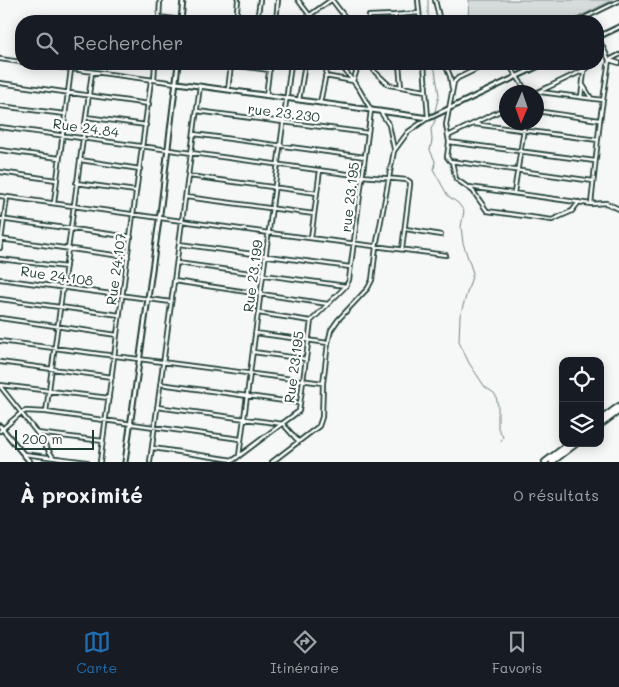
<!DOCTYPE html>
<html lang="fr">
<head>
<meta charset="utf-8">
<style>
	body { margin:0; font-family:Mali,sans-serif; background:#242831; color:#f1f3f6 }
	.controls { position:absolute; right:15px; bottom:15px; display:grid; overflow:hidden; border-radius:10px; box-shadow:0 2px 12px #0003 }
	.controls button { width:45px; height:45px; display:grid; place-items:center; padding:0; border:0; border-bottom:1px solid #363941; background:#171b24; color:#f1f3f6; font:25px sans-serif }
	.compass { position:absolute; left:499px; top:85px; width:45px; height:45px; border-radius:50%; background:#171b24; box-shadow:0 2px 12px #0003; rotate:182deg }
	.scale { position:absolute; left:15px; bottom:12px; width:79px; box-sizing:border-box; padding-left:5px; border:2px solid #1f3d34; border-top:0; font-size:14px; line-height:18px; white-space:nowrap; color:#1f3d34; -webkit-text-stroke:4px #fff; paint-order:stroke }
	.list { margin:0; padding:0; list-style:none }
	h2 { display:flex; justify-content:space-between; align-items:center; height:65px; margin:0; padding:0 20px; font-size:21px }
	h2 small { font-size:16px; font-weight:400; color:#9ea1a6 }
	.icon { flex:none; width:28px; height:28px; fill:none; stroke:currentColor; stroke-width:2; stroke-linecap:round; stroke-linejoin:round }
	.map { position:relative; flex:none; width:619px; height:462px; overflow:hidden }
	.search { position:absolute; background:#171b24; box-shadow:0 2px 12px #0003; left:15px; right:15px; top:15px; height:55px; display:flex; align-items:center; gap:12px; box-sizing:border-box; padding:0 18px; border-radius:20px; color:#9ea1a6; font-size:19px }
	.sheet { height:155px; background:#171b24 }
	nav { display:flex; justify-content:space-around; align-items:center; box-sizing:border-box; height:70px; border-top:1px solid #363941; background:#171b24; font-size:14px; color:#9ea1a6 }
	nav a { display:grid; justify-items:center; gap:2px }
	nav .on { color:#1f6fb2 }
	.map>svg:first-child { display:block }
	.green { fill:#d6dcdb; stroke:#7a8c88 }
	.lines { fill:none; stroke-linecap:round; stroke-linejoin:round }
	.stream { stroke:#72857f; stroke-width:1 }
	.minor-casing { stroke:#1f3d34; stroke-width:6 }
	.tertiary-casing { stroke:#1f3d34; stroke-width:7 }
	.primary-casing { stroke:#1f3d34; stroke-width:8 }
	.minor { stroke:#fff; stroke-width:2.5 }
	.tertiary { stroke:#fff; stroke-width:3 }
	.primary { stroke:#fff; stroke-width:4.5 }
	.labels { text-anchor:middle; stroke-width:4.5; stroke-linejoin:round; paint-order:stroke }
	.street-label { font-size:14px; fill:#1f3d34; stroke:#fff }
</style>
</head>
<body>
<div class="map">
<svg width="619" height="462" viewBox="0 0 619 462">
	<rect width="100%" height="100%" fill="#f6f7f7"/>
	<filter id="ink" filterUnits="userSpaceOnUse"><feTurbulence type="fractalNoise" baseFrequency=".02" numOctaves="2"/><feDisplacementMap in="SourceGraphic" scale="10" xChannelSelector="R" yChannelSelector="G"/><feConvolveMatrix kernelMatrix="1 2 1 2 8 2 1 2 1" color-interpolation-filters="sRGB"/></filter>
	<g filter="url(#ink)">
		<!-- green -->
		<path class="green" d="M469,0H613L570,21H473L468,18Z"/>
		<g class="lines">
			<!-- stream -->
			<path class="stream" d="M428,0V15L431,21
				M434,64L439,95L435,111V121L431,129L432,140L430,150L435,161L434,171L448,196L458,203L464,211L461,227L463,243L473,273L460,316L459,342L469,363L485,387L494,393L496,396L498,407V428L503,437L501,441"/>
			<defs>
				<path id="minor" d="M298,0L314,21
					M332,0L348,21
					M418,0L420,21
					M435,0L440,21
					M310,15L331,0
					M395,15L419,13
					M159,17L181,20
					M159,21L160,0
					M236,21L238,0
					M257,21L260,0
					M276,21L278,0
					M307,21L312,18
					M369,21V16L395,15L396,21
					M578,21L619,1
					M0,59L21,62
					M609,60L619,55
					M609,60L619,63
					M35,64L176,83
					M370,64L375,72L389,85L426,91
					M399,64L401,87
					M445,64L450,76L452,88
					M487,64L458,78L454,82L446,125L449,142L447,157L450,161L593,181
					M509,64C514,74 522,82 526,92
					M231,65L270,70
					M325,76L353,81L359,64
					M154,80L155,64
					M0,83L149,104
					M583,85L591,98
					M228,90L231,65
					M540,92L603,100
					M536,93L586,69
					M266,96L270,64
					M581,97L585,64
					M299,100L305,64
					M320,103L328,64
					M0,106L65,114
					M197,111L368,133
					M380,111L389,125L394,149
					M536,111L599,120
					M86,117L146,125
					M474,124L598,140
					M0,127L362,176L407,180L410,182V185L402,249
					M194,134L365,157
					M448,136L506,108
					M449,142L595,161
					M0,150L59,158
					M80,160L140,169
					M452,162L456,179L473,191L487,211L552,220L572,211L579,202
					M0,172L56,180
					M189,176L317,193
					M76,183L136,191
					M469,187L591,204L606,203L619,209
					M514,193L525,122
					M0,196L269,233L446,255
					M186,197L314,214
					M54,203L71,69
					M591,204L600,120L609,60L598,37
					M0,219L131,237
					M406,229L441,235
					M311,238L320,170
					M0,239L128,257
					M179,244L350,267
					M0,248L7,197
					M0,259L66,267
					M177,263L346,286
					M0,279L171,302
					M174,281L328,304
					M0,299L120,315
					M258,313L311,321
					M0,318L117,335
					M255,333L328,343
					M0,341L323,383
					M253,352L306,359
					M0,362L112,377
					M160,384L299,403
					M0,385L109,398
					M0,386L37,433L53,457
					M157,407L283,424L299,442
					M46,412L92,72
					M0,431L21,413L26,411L46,412L240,439
					M37,433L103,441
					M153,448L233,460
					M24,454L87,462
					M239,456L291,64
					M100,462L151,80
					M150,462L200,86
					M231,462L299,411L311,321L346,286L349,280L371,110L359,89L340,64
					M272,462L319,426L322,417L323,383L328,343L331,330L338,320L368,288L372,280L376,247L394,151L408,132L428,118L424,64"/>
				<path id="tertiary" d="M181,21L183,0
					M598,37L619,27
					M177,83L429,118L543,64
					M0,426L30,462
					M125,462L161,206L178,64"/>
				<path id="primary" d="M600,420L619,406
					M600,425L619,411
					M545,462L570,443
					M552,462L577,443"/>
			</defs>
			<!-- minor casing -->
			<use href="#minor" class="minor-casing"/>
			<!-- tertiary casing -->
			<use href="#tertiary" class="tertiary-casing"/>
			<!-- primary casing -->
			<use href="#primary" class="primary-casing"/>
			<!-- minor -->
			<use href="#minor" class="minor"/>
			<!-- tertiary -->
			<use href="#tertiary" class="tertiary"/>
			<!-- primary -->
			<use href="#primary" class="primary"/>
		</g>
	</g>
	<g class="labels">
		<!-- street labels -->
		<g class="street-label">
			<text transform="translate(284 113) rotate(7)" y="5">rue 23.230</text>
			<text transform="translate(86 128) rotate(8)" y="5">Rue 24.84</text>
			<text transform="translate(350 197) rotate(-83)" y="5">rue 23.195</text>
			<text transform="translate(116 269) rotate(-82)" y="5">Rue 24.107</text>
			<text transform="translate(57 276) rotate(8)" y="5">Rue 24.108</text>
			<text transform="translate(253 276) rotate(-82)" y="5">Rue 23.199</text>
			<text transform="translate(294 367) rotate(-82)" y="5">Rue 23.195</text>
		</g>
	</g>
</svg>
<div class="controls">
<button><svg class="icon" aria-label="locate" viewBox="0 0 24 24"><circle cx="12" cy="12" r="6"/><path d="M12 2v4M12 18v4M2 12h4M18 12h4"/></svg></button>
<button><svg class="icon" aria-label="layers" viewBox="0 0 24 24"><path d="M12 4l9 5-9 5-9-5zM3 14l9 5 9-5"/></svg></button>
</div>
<svg class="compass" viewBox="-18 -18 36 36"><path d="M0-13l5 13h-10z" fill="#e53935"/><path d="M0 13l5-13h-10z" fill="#9ea1a6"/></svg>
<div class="scale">200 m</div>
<div class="search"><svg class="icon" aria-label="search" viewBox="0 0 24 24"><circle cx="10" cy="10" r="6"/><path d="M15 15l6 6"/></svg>Rechercher</div>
</div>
<section class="sheet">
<h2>À proximité<small>0 résultats</small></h2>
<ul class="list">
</ul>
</section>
<nav>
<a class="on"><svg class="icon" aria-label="map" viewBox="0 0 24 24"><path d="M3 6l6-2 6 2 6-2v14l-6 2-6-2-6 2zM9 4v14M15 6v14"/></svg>Carte</a>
<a><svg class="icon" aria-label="directions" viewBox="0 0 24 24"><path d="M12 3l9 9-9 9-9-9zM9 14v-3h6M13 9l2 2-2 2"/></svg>Itinéraire</a>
<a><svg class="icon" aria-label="saved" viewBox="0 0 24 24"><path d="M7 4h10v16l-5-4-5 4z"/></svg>Favoris</a>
</nav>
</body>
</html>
